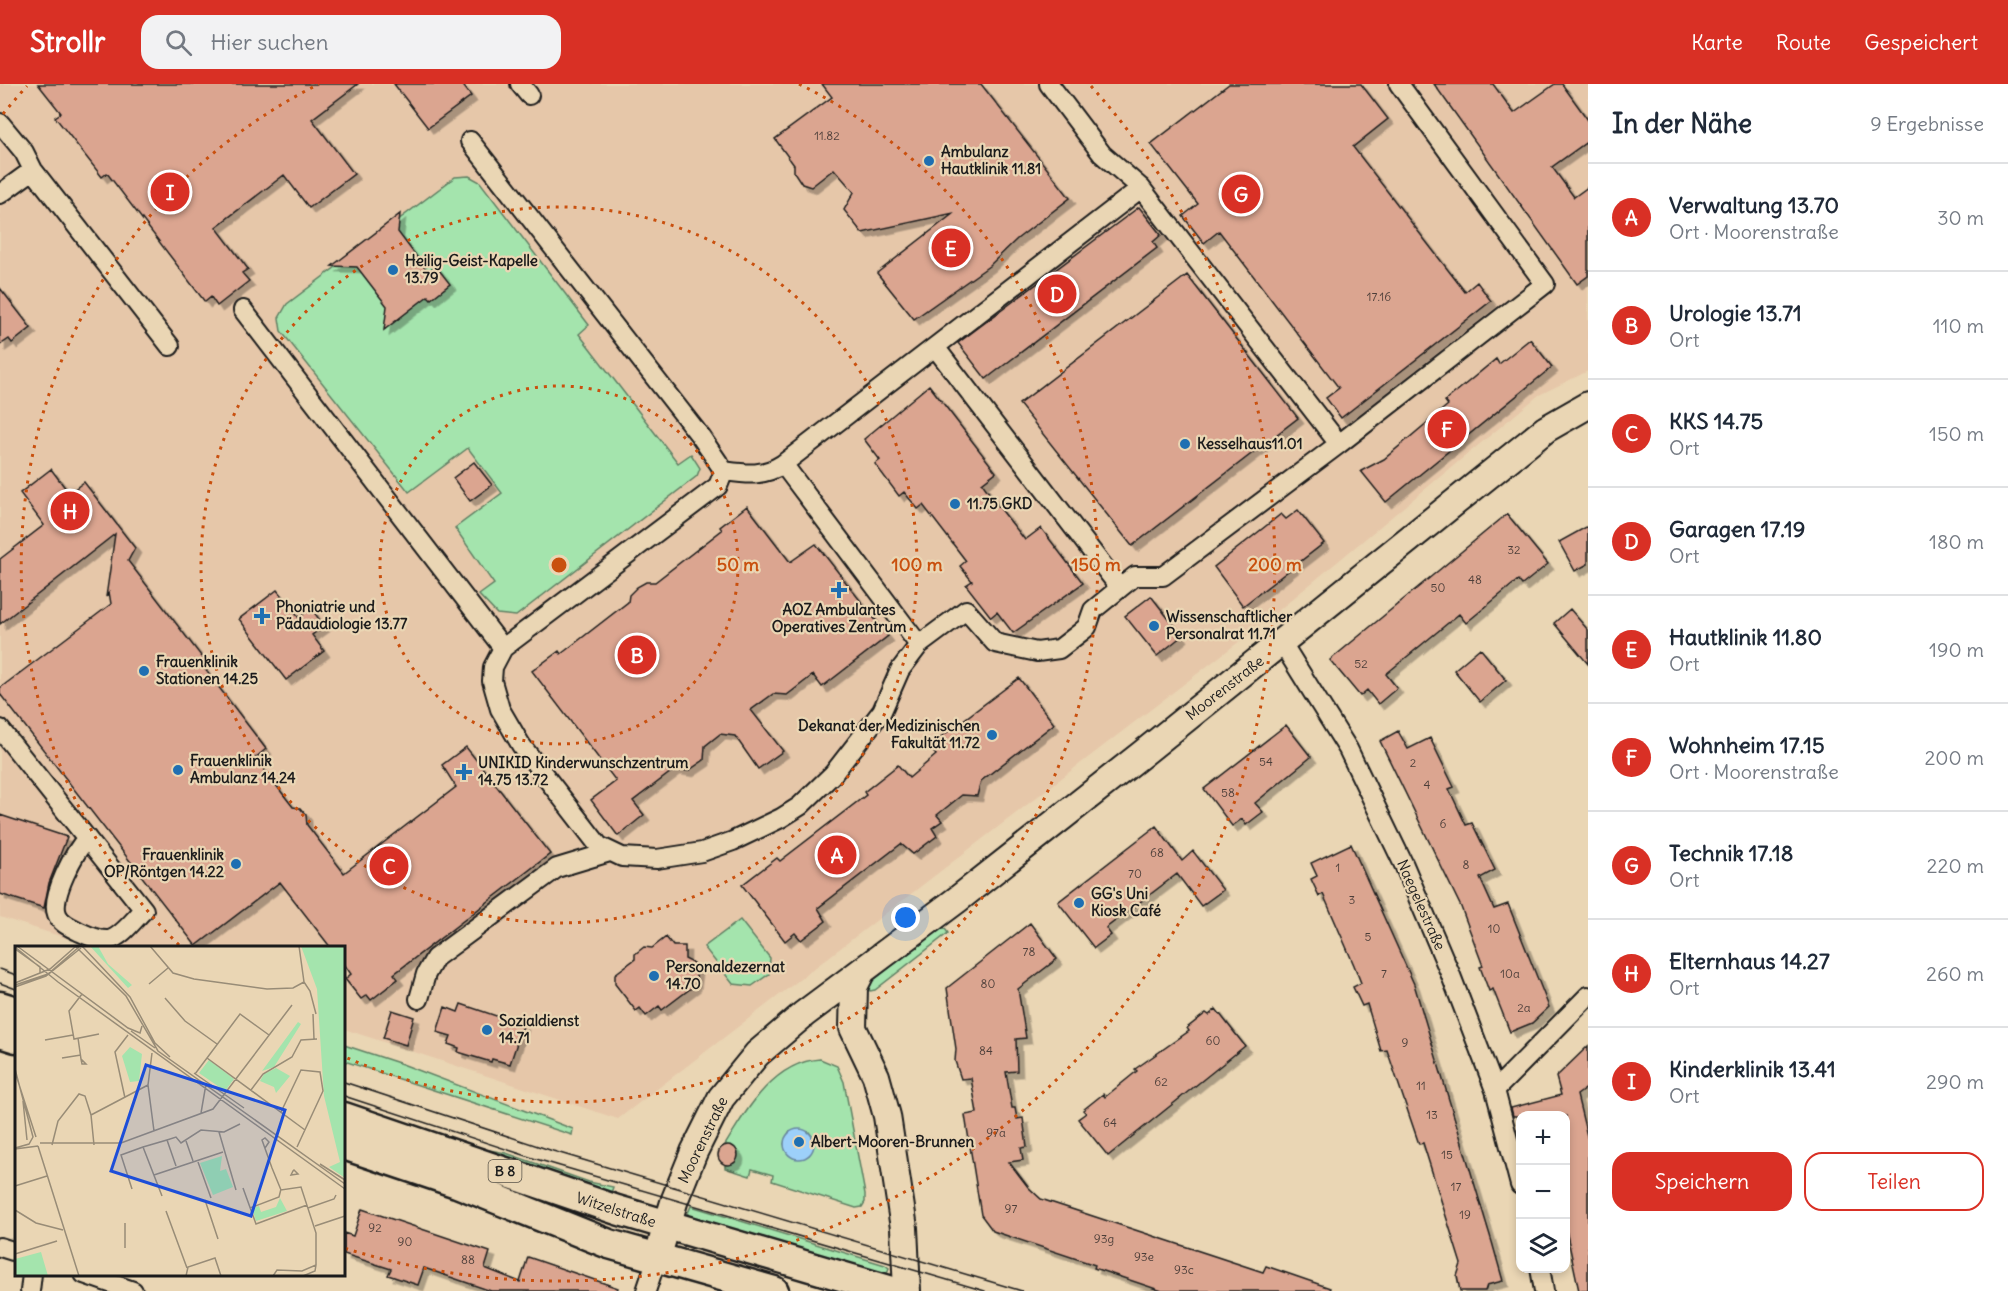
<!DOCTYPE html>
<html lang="de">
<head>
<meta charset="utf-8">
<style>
	body { margin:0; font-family:Delius,sans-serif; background:#f2f2f3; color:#1f2937 }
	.controls { position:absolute; right:18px; bottom:18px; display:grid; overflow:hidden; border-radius:12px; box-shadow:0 3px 9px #0003 }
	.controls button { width:54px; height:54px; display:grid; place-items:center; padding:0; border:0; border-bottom:2px solid #e0e1e3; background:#fff; color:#1f2937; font:30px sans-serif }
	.you { position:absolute; left:906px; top:834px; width:21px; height:21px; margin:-15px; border:4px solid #fff; border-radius:50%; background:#1a73e8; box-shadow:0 0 0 9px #1a73e833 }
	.badge { display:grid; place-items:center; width:39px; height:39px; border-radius:50%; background:#d93025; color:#fff; font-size:20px; font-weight:700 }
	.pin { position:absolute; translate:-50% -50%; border:3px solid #fff; box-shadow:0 2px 6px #0006 }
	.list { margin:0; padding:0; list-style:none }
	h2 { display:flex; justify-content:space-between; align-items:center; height:78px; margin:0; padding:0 24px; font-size:26px }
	h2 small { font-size:20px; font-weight:400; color:#747a83 }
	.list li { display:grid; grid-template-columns:39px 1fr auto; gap:18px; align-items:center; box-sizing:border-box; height:108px; padding:0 24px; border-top:2px solid #e0e1e3 }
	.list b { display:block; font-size:22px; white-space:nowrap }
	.list p { margin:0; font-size:20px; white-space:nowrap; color:#747a83 }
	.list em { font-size:20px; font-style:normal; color:#747a83 }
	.actions { display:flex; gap:12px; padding:18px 24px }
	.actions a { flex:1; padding:14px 0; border:2px solid #d93025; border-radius:18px; text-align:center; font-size:21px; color:#d93025 }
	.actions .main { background:#d93025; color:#fff }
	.icon { flex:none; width:33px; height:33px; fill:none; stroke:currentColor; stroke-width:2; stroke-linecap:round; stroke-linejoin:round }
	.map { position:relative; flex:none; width:1588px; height:1207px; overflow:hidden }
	header { display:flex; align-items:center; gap:36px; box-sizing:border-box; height:84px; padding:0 30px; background:#d93025; color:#fff }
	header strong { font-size:28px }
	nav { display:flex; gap:33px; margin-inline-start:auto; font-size:21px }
	.search { width:420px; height:54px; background:#f2f2f3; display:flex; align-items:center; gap:15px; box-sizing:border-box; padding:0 21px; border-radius:18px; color:#747a83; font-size:22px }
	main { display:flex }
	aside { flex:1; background:#fff }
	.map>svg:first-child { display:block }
	.built { fill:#e6c7a9 }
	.green { fill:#a4e4ad; stroke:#608064; stroke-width:1.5; fill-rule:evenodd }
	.water { fill:#9dd0fa; stroke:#6988a1; stroke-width:1.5 }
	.building { fill:#dba590; stroke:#1c1c1c; stroke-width:1.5; filter:url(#shadow) }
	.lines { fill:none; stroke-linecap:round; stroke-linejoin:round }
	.street-casing { stroke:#1c1c1c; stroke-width:22 }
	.secondary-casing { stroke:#1c1c1c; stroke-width:30 }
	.primary-casing { stroke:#1c1c1c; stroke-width:33 }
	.street { stroke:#ead6b4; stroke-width:18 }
	.secondary { stroke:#ead6b4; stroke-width:26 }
	.primary { stroke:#ead6b4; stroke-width:28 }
	.tram { stroke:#1c1c1c; stroke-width:1.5 }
	.ring { fill:none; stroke:#c9500e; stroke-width:3; stroke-dasharray:3 6 }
	.poi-dot { fill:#1f6fb2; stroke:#ead6b4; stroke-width:2 }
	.labels { text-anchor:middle; stroke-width:4.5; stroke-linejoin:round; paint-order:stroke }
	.number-label { font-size:12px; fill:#4c3e39 }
	.shield { fill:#ead6b4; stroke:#5a544a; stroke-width:1.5 }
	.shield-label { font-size:14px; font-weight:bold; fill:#1c1c1c }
	.poi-label { font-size:15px; font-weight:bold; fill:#1c1c1c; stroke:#ead6b4; text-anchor:start }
	.street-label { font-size:15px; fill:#1c1c1c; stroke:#ead6b4 }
	.inset-road { fill:none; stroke:#988c77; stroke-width:1.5 }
	.view { fill:#1d4ed8; fill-opacity:0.15; stroke:#1d4ed8; stroke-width:3 }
	.inset-edge { fill:none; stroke:#1c1c1c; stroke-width:3 }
	.centre { fill:#c9500e; stroke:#ead6b4; stroke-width:3 }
	.ring-label { font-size:18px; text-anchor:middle; font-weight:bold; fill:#c9500e; stroke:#ead6b4; stroke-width:4.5; stroke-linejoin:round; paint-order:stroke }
</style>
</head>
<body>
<header>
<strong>Strollr</strong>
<div class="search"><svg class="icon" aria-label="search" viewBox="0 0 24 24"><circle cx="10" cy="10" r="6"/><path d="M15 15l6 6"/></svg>Hier suchen</div>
<nav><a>Karte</a><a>Route</a><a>Gespeichert</a></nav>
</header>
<main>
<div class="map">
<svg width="1588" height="1207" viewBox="0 0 1588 1207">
	<defs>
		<filter id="shadow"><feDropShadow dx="5.5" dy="5.5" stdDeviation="0" flood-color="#0004"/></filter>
	</defs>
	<rect width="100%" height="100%" fill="#ead6b4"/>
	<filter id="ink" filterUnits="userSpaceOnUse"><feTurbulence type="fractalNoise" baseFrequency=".0167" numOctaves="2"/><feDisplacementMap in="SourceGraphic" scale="12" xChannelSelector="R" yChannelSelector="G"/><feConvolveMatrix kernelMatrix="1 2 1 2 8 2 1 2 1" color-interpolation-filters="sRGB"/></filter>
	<g filter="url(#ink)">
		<!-- built -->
		<path class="built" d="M0,0H1588V287L1539,311L1262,540L618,1035L344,945V864L94,863L0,833Z"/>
		<!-- green -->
		<path class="green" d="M469,92L480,98L589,241L579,250L678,379L691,370L700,384L697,392L516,532L497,530L479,511L494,500L455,444L502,409L468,364L409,408L281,247L279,234L287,220L455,93Z
			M740,836L770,874L769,890L752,902L733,900L704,863Z
			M943,842L948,849L875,906L870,907L868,904L870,899Z
			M344,961L402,980L573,1045L572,1051L344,977Z
			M820,975L837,982L844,998L865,1110V1118L862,1123L856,1124L772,1097L773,1091L752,1085L750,1092L725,1084V1081L735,1078L737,1071L735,1064L725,1061C747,1025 774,978 820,975ZM789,1048H809L814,1055L813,1064L809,1071L797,1074L789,1071L784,1060Z
			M472,1063L506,1069L589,1098L613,1103L610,1112Z
			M691,1122L885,1181L889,1184L884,1196L685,1136Z"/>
		<!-- water -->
		<path class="water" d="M784 1060a15 15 0 1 1 30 0a15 15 0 1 1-30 0Z"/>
		<!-- building -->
		<path class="building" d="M38,0H358L312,35L354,90L309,124L284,91L216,143L248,185L242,189L249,197L217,222L211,213L205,218L107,89L102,93L55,33L61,29Z
			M394,0H462L471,12L428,44Z
			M822,0H981L1070,114L1017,155L989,182L914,235L877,189L954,129L862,149L844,126L854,108L834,85L811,103L802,100L794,88V81L775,55L832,13Z
			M1229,0H1361L1388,35L1353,63L1465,208L1477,198L1491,217L1341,334L1326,314L1339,304L1219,147L1204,159L1183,132L1198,120L1151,60Z
			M1434,0H1493L1514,29L1555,0H1562L1588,36V57L1552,83L1574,113L1588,103V192L1577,200Z
			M1139,123L1161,151L1153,158L1157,164L986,295L958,259Z
			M400,130L398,148L428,188L436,182L450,200L431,215L428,212L384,246L387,222L357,183L332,182Z
			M1187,191L1298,334L1132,462L1019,320Z
			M0,204L31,244L12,259L9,255L0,261Z
			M1530,255L1552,283L1386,418L1361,387L1384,375L1448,321L1445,317L1496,275L1499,280Z
			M929,301L996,388L982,399L996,419L1025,456L1041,444L1083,499L1013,549L997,528L991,533L966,501L972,497L960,482L966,477L923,421L918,425L904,408L899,412L875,380L880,376L864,355Z
			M474,378L492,401L470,417L453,394Z
			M51,385L69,409L84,398L135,464L128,477L205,577L201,580L266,665L255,674L293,723L300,724L306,731L307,741L344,789L456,703L442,681L466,663L550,770L394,890L398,895L371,916L367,911L361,915L345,895L351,890L344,880V864H331L280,798L196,862L0,610V604L111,520L109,508L106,513L115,450L0,540V475L44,441L20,409Z
			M747,422L790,478L816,460L888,552L822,603L813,591L787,611L773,610L751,626L783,667L758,685L735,652L720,650L705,662L704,676L688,687L675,685L633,717L644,731L618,752L591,716L616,697L532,587L559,567L561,570L628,518L629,511L637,503L646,498H655L722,446L720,443Z
			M1298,426L1324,459L1243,522L1214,483L1281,430L1286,435Z
			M1507,430L1548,480L1522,501L1518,496L1466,539L1459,530L1386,590L1397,604L1378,620L1367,606L1360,612L1330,576Z
			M1588,442V480L1575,487L1559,458Z
			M277,506L299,534L311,524L324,542L312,551L324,567L286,596L239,535Z
			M1151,512L1182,552L1157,572L1125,532Z
			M1570,525L1588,546V580L1554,539Z
			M1480,564L1506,596L1480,618L1454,586Z
			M1019,594L1054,640L981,697L977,712L962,711L937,731L942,737L932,744L937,752L913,770L901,760L818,824L826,837L801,856L795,849L785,857L742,801L777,774L780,777L866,711L864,708L898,681L909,694L936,671L929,662Z
			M1286,641L1311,673L1255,719L1263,728L1246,741L1242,735L1232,742L1204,705Z
			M1398,647L1408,665L1430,654L1454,703L1449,705L1466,741L1472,739L1495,786L1480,794L1494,825L1508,820L1549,923L1532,939L1510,948L1493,905L1489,907L1480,883L1483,882L1461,823L1380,657Z
			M0,731L67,753L49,799L44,824L0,810Z
			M1156,742L1182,777L1193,767L1223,806L1201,822L1177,790L1106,844L1111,851L1094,864L1058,818Z
			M1351,760L1414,900L1492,1158L1503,1197L1487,1201L1485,1207H1460L1457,1192L1461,1180L1423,1059L1419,1060L1387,966L1381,967L1367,920L1362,922L1353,903L1361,899L1354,881L1323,810L1319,812L1311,795L1317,792L1311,779Z
			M1030,839L1057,875L1018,905L1026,954L1016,955L1017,987L1006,988L1012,1024H1015L1017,1035L1023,1034L1027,1063L1021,1064L1023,1076L1009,1078L1028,1103L1041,1115L1263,1188L1266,1182L1330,1204L1329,1207H1162L1094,1184L1095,1181L993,1147L981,1131L965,1031L977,1029L971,994L961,995L955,977L956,965L947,904Z
			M666,853L673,862H685V875L693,879L697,886L695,901L662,926L659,922L646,932L640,924L636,927L615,900V890L635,875V870L644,863L652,864Z
			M461,920L523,941L510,980L492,975L491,978L458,968L459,964L448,960L451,952L437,948L445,923L458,928Z
			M1216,925L1245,962L1108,1072L1078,1035L1086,1029L1083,1026L1103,1010L1105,1013L1137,987L1135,985L1189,947L1187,944L1206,929L1209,931Z
			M392,926L414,933L406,961L383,954Z
			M1588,962V1003L1577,1011L1588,1056V1207H1579L1566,1146V1032H1513L1511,1024L1561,1011L1556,993Z
			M718 1071a10 10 0 1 1 20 0a10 10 0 1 1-20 0Z
			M362,1125L490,1168L485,1184L520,1198L528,1173L618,1204L617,1207H491L424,1184L418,1201L388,1191L391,1185L344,1170V1149L353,1152Z"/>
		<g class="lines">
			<defs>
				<path id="street" d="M520,0L529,11
					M1049,0L1102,70L1141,104L1339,360L1545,200L1399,0
					M0,39L24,68L33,86L170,262
					M470,57L701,353L724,387C746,390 763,393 783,380L1141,104
					M0,110L33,86
					M243,226L503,564
					M935,263L1120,504L1135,492H1163L1339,360
					M783,380L919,561
					M724,387L718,402L503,564L493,583L492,597L500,625L521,661L599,762L622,773L657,775L702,768L733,757L781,734L800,722L833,690L882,627L900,586L919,561L966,526L995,559L1037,568L1059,565L1081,548L1087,543L1093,526L1120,504
					M1282,559L1348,665L1404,781L1450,889L1495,1006L1520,1101
					M0,645L144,826C135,834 122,853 109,856C98,857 87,851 78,847C70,843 60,839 57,830C50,813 75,767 87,754
					M419,915L426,890L435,874L557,784L610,768
					M1495,1006L1588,912
					M0,1163L16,1168
					M1540,1184L1544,1207
					M84,1190L133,1207
					M30,1207L32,1190
					M646,1207L657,1174"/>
				<path id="secondary" d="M862,887L854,903L853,944L876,992L887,1032L904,1144L907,1207
					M657,1174L675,1115L694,1068L721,1014L757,970L804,930L958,815L1142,670L1546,345L1588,321"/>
				<path id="primary" d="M0,922L16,927
					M0,949L16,954
					M344,1033L617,1126L892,1207
					M344,1061L457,1099L609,1160L774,1207"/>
			</defs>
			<!-- street casing -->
			<use href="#street" class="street-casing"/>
			<!-- secondary casing -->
			<use href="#secondary" class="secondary-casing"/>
			<!-- primary casing -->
			<use href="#primary" class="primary-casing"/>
			<!-- street -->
			<use href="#street" class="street"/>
			<!-- secondary -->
			<use href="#secondary" class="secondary"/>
			<!-- primary -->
			<use href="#primary" class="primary"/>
			<!-- tram -->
			<path class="tram" d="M0,885L16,891
				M0,899L16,905
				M344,998L553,1067L1022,1207
				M344,1012L536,1075L985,1207"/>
		</g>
	</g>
	<!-- distance rings -->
	<g class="ring">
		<circle cx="559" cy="481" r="179"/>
		<circle cx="559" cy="481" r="358"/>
		<path d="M179 861A537 537 0 0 1 319 0M799 0A537 537 0 0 1 345 973"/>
		<path d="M3 30A716 716 0 0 1 27 2M1091 2A716 716 0 0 1 344 1164"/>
	</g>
	<!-- markers -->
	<g class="poi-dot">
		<circle cx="929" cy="77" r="6"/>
		<circle cx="393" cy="186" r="6"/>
		<circle cx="1185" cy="360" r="6"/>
		<circle cx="955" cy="420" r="6"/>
		<path d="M836 497h6v6h6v6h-6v6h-6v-6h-6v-6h6z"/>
		<path d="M259 523h6v6h6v6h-6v6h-6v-6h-6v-6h6z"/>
		<circle cx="1154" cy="542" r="6"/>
		<circle cx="144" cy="587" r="6"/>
		<circle cx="992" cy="651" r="6"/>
		<circle cx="178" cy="686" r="6"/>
		<path d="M461 679h6v6h6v6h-6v6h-6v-6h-6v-6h6z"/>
		<circle cx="236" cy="780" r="6"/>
		<circle cx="1079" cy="819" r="6"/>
		<circle cx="654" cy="892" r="6"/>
		<circle cx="487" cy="946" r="6"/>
		<circle cx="799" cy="1058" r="6"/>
	</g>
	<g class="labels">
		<!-- number labels -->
		<g class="number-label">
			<text x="827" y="56">11.82</text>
			<text x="1379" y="217">17.16</text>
			<text x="1514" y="470">32</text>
			<text x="1475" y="500">48</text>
			<text x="1438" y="508">50</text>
			<text x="1361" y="584">52</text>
			<text x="1266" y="682">54</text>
			<text x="1413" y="683">2</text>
			<text x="1427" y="705">4</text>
			<text x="1228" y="713">58</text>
			<text x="1443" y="744">6</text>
			<text x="1157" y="773">68</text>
			<text x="1466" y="785">8</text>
			<text x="1338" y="788">1</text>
			<text x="1135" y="794">70</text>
			<text x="1352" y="820">3</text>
			<text x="1494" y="849">10</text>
			<text x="1368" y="857">5</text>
			<text x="1029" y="872">78</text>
			<text x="1384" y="894">7</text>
			<text x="1510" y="894">10a</text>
			<text x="988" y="904">80</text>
			<text x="1524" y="928">2a</text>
			<text x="1213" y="961">60</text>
			<text x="1405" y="963">9</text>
			<text x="986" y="971">84</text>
			<text x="1161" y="1002">62</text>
			<text x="1421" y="1006">11</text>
			<text x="1432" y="1035">13</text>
			<text x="1110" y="1043">64</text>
			<text x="996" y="1053">97a</text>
			<text x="1447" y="1075">15</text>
			<text x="1456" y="1107">17</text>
			<text x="1011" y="1129">97</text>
			<text x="1465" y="1135">19</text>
			<text x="375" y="1148">92</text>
			<text x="1104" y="1159">93g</text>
			<text x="405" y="1162">90</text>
			<text x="1144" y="1177">93e</text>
			<text x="468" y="1180">88</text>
			<text x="1184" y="1190">93c</text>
		</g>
		<!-- shield labels -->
		<rect class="shield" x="488.5" y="1076" width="33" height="22" rx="4.5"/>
		<g class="shield-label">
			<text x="505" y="1092">B 8</text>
		</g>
		<!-- poi labels -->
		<g class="poi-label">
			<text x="941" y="73">Ambulanz<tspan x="941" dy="17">Hautklinik 11.81</tspan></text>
			<text x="405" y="182">Heilig-Geist-Kapelle<tspan x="405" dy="17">13.79</tspan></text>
			<text x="1197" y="365">Kesselhaus11.01</text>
			<text x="967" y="425">11.75 GKD</text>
			<text x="276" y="528">Phoniatrie und<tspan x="276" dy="17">Pädaudiologie 13.77</tspan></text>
			<text x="839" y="531" text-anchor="middle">AOZ Ambulantes<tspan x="839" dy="17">Operatives Zentrum</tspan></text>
			<text x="1166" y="538">Wissenschaftlicher<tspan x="1166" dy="17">Personalrat 11.71</tspan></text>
			<text x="156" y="583">Frauenklinik<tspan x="156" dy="17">Stationen 14.25</tspan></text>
			<text x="980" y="647" text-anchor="end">Dekanat der Medizinischen<tspan x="980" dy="17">Fakultät 11.72</tspan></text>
			<text x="190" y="682">Frauenklinik<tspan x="190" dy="17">Ambulanz 14.24</tspan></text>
			<text x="478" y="684">UNIKID Kinderwunschzentrum<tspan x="478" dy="17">14.75 13.72</tspan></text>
			<text x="224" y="776" text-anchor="end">Frauenklinik<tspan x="224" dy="17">OP/Röntgen 14.22</tspan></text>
			<text x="1091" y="815">GG's Uni<tspan x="1091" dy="17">Kiosk Café</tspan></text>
			<text x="666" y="888">Personaldezernat<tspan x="666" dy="17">14.70</tspan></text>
			<text x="499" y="942">Sozialdienst<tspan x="499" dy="17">14.71</tspan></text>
			<text x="811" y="1063">Albert-Mooren-Brunnen</text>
		</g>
		<!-- street labels -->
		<g class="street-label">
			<text transform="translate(1225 604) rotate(-38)" y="5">Moorenstraße</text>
			<text transform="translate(1421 821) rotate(66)" y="5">Naegelestraße</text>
			<text transform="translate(703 1056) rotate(-64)" y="5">Moorenstraße</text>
			<text transform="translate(616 1126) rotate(18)" y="5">Witzelstraße</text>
		</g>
	</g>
	<!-- overview -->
	<g transform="translate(15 862)">
		<rect width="330" height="330" fill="#ead6b4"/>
		<path d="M75,0H83L93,18L117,39L113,42ZM286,0H330V232L314,221L325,216L309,150L302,43ZM283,76L286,78L259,121L247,125ZM115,101L127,108L124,135L115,136L107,110ZM194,114L219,133L210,145L184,127ZM261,122L275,130L261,147L259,141L245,135L249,128ZM207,210L205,225L211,223L218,241L198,249L185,217ZM265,252L272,265L241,275L237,262L244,260L246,266L261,261ZM26,306L33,330H0V313Z" fill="#a4e4ad"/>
		<path class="inset-road" d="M2,0L113,82L125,87L127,80M60,0L111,50L143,105L330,238M67,0L115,51L140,97L155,111M135,0L158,27L179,33L252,43L278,42L289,36M284,0L289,36M0,1L43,36L330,243M0,3L25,21V27M289,36L295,45L301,68M0,37L35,23L60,1M134,38L153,22M0,39L33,28L65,0M0,41L31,30L66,2M67,48L54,65L59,93L84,88M150,52L170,75L202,98M298,68L299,93M116,85L140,102M63,92L66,113L67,118H71L66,113M30,94L58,89M137,107L133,139L139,185M47,112L66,109M192,112L290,184M0,123L18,191L14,198L0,202M0,126L21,191M179,127L229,162M180,128L225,68L254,89M236,144L248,128L277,111L286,94L302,93M110,152L100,106L113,89M8,155L12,194M266,166L286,124L305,126L308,145L282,201M186,167L191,138M76,169L133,139M204,186L221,244M152,194L161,191L166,197L186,184L209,186L225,178M171,195L178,215M25,197H106L198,163L277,59M37,199L43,175L64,148L70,150L76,169L79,199M23,200L64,330M128,201L152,194L161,220M250,202L254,196L250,192L247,194L257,222L266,244L286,241L301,287V319L287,325L262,324L258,330M0,203L23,200M183,216L196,252M305,218L330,234M279,224L283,228L276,229L278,225ZM139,229L208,206M0,240L32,230M228,242L241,278L292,259M117,243L106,209L128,201L147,250M190,254L203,293M235,262L264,251L266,243M293,262L319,253L321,249M0,264L21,277L48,284M151,265L172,322M110,277V302M300,280L330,270M0,308L42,295M171,330L173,321L200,312L206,330M288,330L300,325L301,319"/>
		<path class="view" d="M131,119L270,164L236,270L96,225Z"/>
		<rect width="330" height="330" class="inset-edge"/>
	</g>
	<circle cx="559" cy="481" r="9" class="centre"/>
	<g class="ring-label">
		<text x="738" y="487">50 m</text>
		<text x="917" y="487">100 m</text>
		<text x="1096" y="487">150 m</text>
		<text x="1275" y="487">200 m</text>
	</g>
</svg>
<div class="controls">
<button>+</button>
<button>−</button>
<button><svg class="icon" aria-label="layers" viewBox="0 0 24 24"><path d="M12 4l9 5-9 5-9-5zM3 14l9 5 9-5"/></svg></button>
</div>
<div class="you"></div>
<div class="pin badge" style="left:837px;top:771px">A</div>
<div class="pin badge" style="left:637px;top:571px">B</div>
<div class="pin badge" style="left:389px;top:782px">C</div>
<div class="pin badge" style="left:1057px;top:210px">D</div>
<div class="pin badge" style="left:951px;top:164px">E</div>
<div class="pin badge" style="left:1447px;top:345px">F</div>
<div class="pin badge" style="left:1241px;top:110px">G</div>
<div class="pin badge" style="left:70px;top:427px">H</div>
<div class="pin badge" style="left:170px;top:108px">I</div>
</div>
<aside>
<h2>In der Nähe<small>9 Ergebnisse</small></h2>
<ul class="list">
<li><span class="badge">A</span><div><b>Verwaltung 13.70</b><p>Ort · Moorenstraße</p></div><em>30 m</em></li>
<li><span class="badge">B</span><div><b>Urologie 13.71</b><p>Ort</p></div><em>110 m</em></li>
<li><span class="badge">C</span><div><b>KKS 14.75</b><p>Ort</p></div><em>150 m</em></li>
<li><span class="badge">D</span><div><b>Garagen 17.19</b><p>Ort</p></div><em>180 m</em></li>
<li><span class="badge">E</span><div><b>Hautklinik 11.80</b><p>Ort</p></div><em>190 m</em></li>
<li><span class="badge">F</span><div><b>Wohnheim 17.15</b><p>Ort · Moorenstraße</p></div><em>200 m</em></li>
<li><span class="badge">G</span><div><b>Technik 17.18</b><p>Ort</p></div><em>220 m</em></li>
<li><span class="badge">H</span><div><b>Elternhaus 14.27</b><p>Ort</p></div><em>260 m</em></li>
<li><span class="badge">I</span><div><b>Kinderklinik 13.41</b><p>Ort</p></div><em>290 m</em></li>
</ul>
<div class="actions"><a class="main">Speichern</a><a>Teilen</a></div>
</aside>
</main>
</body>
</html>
